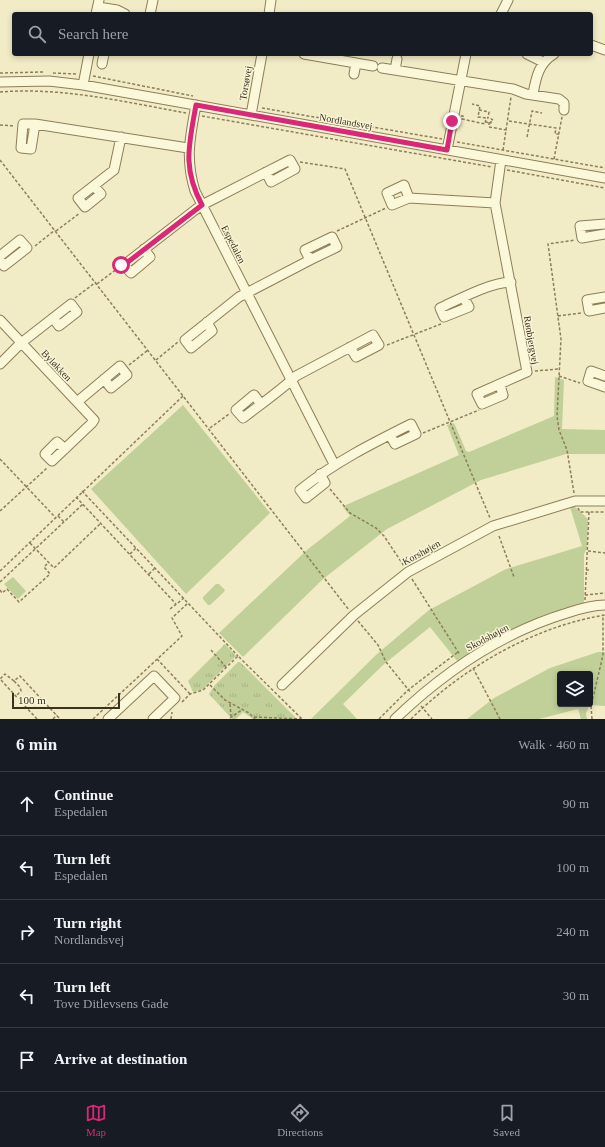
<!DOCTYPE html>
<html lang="en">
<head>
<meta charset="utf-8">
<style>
	body { margin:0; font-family:"Times New Roman",serif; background:#242831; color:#f1f3f6 }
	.controls { position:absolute; right:12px; bottom:12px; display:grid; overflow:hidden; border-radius:4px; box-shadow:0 2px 6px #0003 }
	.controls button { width:36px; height:36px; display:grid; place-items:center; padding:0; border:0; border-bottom:1px solid #363941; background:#171b24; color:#f1f3f6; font:20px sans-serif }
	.scale { position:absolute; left:12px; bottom:10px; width:108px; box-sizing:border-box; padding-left:4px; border:2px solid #3d321f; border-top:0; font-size:11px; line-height:14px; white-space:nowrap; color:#3d321f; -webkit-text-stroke:3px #f8f4d6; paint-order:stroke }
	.stop { position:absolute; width:12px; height:12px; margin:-9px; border:3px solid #db2777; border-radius:50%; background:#fff }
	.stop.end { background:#db2777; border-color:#fff; box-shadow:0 1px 4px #0008 }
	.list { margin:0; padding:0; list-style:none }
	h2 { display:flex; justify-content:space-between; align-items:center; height:52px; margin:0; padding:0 16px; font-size:17px }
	h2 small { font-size:13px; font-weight:400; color:#9ea1a6 }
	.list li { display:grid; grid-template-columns:26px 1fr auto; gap:12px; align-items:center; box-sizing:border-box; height:64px; padding:0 16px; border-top:1px solid #363941 }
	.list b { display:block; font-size:15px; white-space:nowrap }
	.list p { margin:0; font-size:13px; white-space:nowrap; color:#9ea1a6 }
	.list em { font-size:13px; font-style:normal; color:#9ea1a6 }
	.icon { flex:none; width:22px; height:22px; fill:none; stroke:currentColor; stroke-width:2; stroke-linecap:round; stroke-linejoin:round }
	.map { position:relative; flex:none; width:605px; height:719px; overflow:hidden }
	.search { position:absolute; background:#171b24; box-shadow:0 2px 6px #0003; left:12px; right:12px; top:12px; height:44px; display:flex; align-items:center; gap:10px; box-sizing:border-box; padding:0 14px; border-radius:4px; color:#9ea1a6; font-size:15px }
	.sheet { height:372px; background:#171b24 }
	nav { display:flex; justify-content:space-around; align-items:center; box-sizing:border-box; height:56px; border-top:1px solid #363941; background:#171b24; font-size:11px; color:#9ea1a6 }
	nav a { display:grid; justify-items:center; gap:2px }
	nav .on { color:#db2777 }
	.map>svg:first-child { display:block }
	.grass { fill:url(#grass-tufts) }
	.green { fill:#c0d098; fill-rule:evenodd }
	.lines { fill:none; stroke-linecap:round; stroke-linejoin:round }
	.minor-casing { stroke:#8d7e5a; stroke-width:11 }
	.path { stroke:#8d7e5a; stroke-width:1.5; stroke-dasharray:3 2; stroke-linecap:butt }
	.minor { stroke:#fbf7d9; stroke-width:9 }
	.route { stroke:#db2777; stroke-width:5 }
	.labels { text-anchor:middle; stroke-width:3; stroke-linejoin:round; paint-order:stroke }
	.street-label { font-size:10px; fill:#3d321f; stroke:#f8f4d6 }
</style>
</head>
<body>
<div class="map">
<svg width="605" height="719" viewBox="0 0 605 719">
	<defs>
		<pattern id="grass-tufts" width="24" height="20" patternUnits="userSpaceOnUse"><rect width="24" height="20" fill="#c0d098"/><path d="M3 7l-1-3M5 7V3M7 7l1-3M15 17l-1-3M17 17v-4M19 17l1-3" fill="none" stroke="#a6b383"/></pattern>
	</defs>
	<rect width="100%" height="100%" fill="#f1ecc5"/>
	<!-- grass -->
	<path class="grass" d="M225,644L236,656L203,689L193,692L188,681Z
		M238,662H240L297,719H253L243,712L236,719H232L209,694L215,685Z"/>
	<!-- green -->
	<path class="green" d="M555,377L564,380L562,429L605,430V454H566L481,480L387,529L323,579L243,657L219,633L307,550L350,516L343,507L346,505L459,455L447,425L454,423L466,451L469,452L554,416Z
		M183,405L270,513L186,594L91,489Z
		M574,506L588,519L587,548L584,554V604L542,616L526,623L458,662L430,627L383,665L343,704L357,719H311L377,654L429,610L506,569L582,546L570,507Z
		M13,577L26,591L18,599L4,584Z
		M216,584H219L225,590L224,592L210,605H208L203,599V597Z
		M598,652H605V706L590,705L586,713L587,719H581L578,709L539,719H467L494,698L550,668ZM560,674H590V704H560Z"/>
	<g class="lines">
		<defs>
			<path id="minor" d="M98,7L117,10L125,14
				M96,14L99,0
				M150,14L153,0
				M269,14L271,0
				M501,14L508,0
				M591,45L605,50
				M304,54L373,66
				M527,54L543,62
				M102,64L104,54
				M382,68L513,89L526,94L559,99L564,103V110
				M395,70L397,59
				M354,74L356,63
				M0,82L49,81L83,85L605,178
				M83,85L89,54
				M533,94C536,77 539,63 554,54
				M196,105C190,137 185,159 195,191L334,464
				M251,115L262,54
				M35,124L31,149L21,148L23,124H35L188,148
				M447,150L466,54
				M94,186L101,194L85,207L78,198L114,170L121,137
				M409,198L404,185L387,193L392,205L409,198L495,203
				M605,224L580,226L582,238L605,234
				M144,249L150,257L131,273L124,265L195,210L202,205L290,160L295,169L271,182L266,172
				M0,256L20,240L27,248L4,266L0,260
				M605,297L587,300L589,311L605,308
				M464,298L469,307L444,317L440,308C460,299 489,283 511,282
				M0,320L94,420L92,423L52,461L45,454L57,442L65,449
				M207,322L212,331L191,348L185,340L239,297L310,260L305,250L332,237L337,247L310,260
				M0,364L21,343L71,304L77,312L59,326L53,318
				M605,376L591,371L588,381L605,387
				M500,385L503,395L482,404L477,394L527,372L495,203L501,160
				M77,402L120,366L127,375L111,388L104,379
				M261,404L254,395L236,410L243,418C261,404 280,391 296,376L373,335L379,345L356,357L350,347
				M320,474L325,483L306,498L300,490C335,462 371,444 411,424L416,434L395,444L390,435
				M282,685L354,615L408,572L493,526L575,501H605
				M108,719L154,676L175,698L153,719
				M395,719C444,672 501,633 567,613C579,609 592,605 605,605"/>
		</defs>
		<!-- minor casing -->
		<use href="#minor" class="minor-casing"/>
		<!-- path -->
		<path class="path" d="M0,73L43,72
			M53,73L77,74
			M93,76L193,96
			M0,92C63,87 125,102 186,113
			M262,108L442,139
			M479,110L489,112L488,118H487
			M202,116L492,167
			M461,116H463L462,119L485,124L486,118L478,117L480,106L472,104
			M509,121L556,128L555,134H559
			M485,122L491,123V119L493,120
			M489,122V127L507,130
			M0,125L15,126
			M527,137L532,111L542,113
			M457,142L605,168
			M503,150L511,97
			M554,159L562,117
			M0,160L349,610
			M300,162L345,169L490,518
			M507,170L605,188
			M56,231L80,213
			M337,231L386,208
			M35,246L55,230
			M97,284L118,268
			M75,298L96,282
			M558,316L581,313
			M387,345L441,324
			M156,360L178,342
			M129,365L148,350
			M535,371L559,369
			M559,376L580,383
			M210,428L229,414
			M423,433L479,410
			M0,459L56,518
			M330,489L350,513L376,528L384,536L404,566
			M82,491L238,656
			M574,493L567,450L559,430L557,416L561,339L548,244L575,240
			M76,497L176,604
			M578,508L580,512H605
			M0,511L47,468
			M58,516L64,522
			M499,536L514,577
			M30,543L54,568L101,523
			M588,551L605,553
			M130,554L136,548
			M586,570H590
			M0,571L184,395
			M149,574L155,568
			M412,579L460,655
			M0,582L83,504
			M0,590L2,593L7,589L19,602L50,574L44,567L49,562
			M585,595L605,593
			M585,600L589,512
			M170,609L184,598
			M358,621L378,645L386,662L411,693
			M211,650L226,667
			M157,659L190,694
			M473,668L500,719
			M14,681L20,687L21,691L16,696
			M210,685L225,700L249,713L255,719
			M182,702L190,694L203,690L238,656L302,719
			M230,704L231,716
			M421,706L432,719
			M254,717L301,719
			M230,718L243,709
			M37,719L0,679L5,674L14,681L20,676L60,719
			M53,719L57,715
			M93,719L182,636L172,618L188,603
			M171,719L172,712
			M379,719L408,690L458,652
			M411,719C463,668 532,627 605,615
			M592,719L591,706L603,655V615"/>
		<!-- minor -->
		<use href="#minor" class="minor"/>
	</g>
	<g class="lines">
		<!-- route -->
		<path class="route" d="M121,265H124L202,205C182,167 189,145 196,105L447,150L452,121"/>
	</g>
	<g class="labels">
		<!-- street labels -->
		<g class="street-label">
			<text transform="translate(245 83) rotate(-80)" y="4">Torsøvej</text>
			<text transform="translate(346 121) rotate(10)" y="4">Nordlandsvej</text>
			<text transform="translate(234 244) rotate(63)" y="4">Espedalen</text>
			<text transform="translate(532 340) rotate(80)" y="4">Rønbjergvej</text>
			<text transform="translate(57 365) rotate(47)" y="4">Byløkken</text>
			<text transform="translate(421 552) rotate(-29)" y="4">Korshøjen</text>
			<text transform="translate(487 637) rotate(-28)" y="4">Skodshøjen</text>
		</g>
	</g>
</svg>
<div class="controls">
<button><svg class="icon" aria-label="layers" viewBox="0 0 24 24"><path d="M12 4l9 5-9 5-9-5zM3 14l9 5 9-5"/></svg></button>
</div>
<div class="scale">100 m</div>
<div class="stop" style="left:121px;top:265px"></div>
<div class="stop end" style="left:452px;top:121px"></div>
<div class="search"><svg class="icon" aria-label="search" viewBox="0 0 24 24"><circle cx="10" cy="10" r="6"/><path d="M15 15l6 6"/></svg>Search here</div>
</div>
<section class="sheet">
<h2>6 min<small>Walk · 460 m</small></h2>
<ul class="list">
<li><svg class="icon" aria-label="ahead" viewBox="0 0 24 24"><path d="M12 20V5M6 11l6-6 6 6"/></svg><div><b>Continue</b><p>Espedalen</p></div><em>90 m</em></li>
<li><svg class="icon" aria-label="left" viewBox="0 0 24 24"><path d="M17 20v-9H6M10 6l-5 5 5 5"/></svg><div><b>Turn left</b><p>Espedalen</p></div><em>100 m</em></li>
<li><svg class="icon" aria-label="right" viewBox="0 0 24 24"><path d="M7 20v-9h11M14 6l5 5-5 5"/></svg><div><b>Turn right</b><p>Nordlandsvej</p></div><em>240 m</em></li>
<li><svg class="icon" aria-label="left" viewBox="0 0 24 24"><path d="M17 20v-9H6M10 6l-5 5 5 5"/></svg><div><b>Turn left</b><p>Tove Ditlevsens Gade</p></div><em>30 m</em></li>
<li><svg class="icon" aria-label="arrive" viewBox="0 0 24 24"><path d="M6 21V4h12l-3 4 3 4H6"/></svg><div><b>Arrive at destination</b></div></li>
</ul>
</section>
<nav>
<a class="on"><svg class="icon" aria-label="map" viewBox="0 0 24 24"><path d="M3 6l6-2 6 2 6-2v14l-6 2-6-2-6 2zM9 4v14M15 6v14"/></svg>Map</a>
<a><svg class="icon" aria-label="directions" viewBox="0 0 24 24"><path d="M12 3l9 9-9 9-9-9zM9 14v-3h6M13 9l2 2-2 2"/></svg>Directions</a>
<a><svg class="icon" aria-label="saved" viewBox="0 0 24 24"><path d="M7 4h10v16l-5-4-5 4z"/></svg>Saved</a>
</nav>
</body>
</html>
